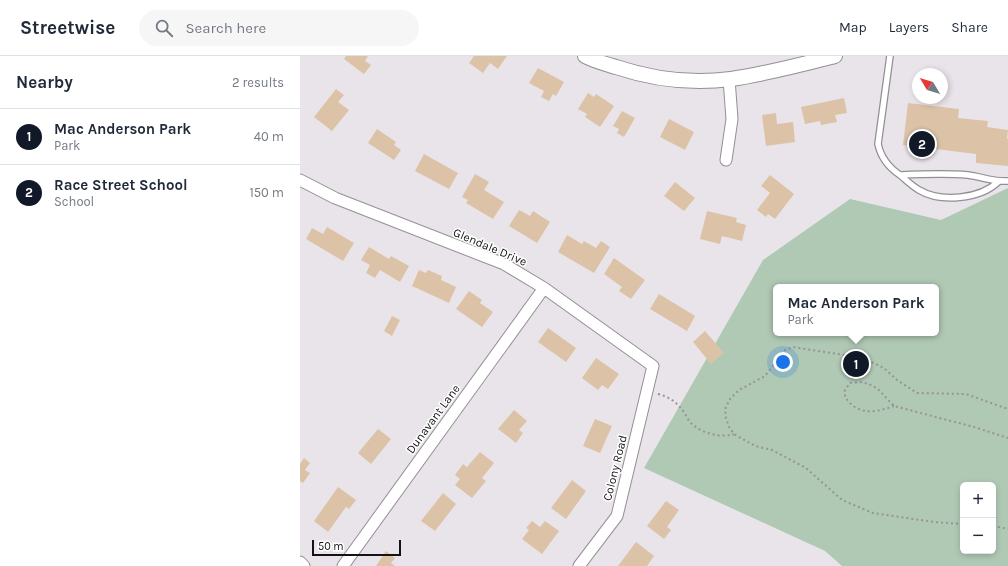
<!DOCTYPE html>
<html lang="en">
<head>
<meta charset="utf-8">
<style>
	body { margin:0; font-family:Karla,sans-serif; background:#f6f6f7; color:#1f2937 }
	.controls { position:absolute; right:12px; bottom:12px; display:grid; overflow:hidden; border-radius:6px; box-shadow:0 2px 6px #0003 }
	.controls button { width:36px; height:36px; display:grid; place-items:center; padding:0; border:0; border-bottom:1px solid #e0e1e3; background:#fff; color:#1f2937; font:20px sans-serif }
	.compass { position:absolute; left:612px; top:12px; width:36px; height:36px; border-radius:50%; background:#fff; box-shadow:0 2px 6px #0003; rotate:308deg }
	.scale { position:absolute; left:12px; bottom:10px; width:89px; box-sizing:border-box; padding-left:4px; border:2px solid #141214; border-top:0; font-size:11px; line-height:14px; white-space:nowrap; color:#141214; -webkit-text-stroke:3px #fff; paint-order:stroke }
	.you { position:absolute; left:483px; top:306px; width:14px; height:14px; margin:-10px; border:3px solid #fff; border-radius:50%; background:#1a73e8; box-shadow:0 0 0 6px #1a73e833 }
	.badge { display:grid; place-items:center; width:26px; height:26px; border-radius:50%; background:#111827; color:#fff; font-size:13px; font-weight:700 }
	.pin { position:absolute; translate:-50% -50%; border:2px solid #fff; box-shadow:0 1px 4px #0006 }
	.popup { position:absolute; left:473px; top:228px; width:166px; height:52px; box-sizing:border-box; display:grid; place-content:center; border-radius:6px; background:#fff; filter:drop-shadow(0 1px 3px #0005); font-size:13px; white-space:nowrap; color:#747a83 }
	.popup b { font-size:15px; color:#1f2937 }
	.popup::after { content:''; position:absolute; left:50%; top:100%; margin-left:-8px; border:8px solid transparent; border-top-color:#fff }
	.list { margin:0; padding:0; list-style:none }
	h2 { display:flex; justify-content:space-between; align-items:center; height:52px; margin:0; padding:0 16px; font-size:17px }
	h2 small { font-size:13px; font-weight:400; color:#747a83 }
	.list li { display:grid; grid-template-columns:26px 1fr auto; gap:12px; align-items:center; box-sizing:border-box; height:56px; padding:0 16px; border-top:1px solid #e0e1e3 }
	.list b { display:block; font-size:15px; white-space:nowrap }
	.list p { margin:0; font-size:13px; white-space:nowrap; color:#747a83 }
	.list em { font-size:13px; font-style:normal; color:#747a83 }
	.icon { flex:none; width:22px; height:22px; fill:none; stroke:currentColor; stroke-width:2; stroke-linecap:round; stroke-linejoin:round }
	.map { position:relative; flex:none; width:708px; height:510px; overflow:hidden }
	header { display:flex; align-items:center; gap:24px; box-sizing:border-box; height:56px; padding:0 20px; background:#fff; border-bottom:1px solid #e0e1e3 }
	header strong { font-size:19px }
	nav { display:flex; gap:22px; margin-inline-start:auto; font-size:14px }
	.search { width:280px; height:36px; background:#f6f6f7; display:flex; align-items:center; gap:10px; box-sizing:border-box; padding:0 14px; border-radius:22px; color:#747a83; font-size:15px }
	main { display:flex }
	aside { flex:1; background:#fff }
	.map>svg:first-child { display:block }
	.green { fill:#b0c9b5; fill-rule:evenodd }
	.building { fill:#dcc3a7 }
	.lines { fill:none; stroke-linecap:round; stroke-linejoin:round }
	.service-casing { stroke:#938f94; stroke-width:8 }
	.minor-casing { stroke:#938f94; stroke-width:13 }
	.tertiary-casing { stroke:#938f94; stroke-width:16 }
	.path { stroke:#979397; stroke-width:2; stroke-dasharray:2 3; stroke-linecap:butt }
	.service { stroke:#fff; stroke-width:5.5 }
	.minor { stroke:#fff; stroke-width:11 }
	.tertiary { stroke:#fff; stroke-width:14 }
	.labels { text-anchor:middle; stroke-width:3; stroke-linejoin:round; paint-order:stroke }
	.street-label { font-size:12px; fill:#141214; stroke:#fff }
</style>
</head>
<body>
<header>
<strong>Streetwise</strong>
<div class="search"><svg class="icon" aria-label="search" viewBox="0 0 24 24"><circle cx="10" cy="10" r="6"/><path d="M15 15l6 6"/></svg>Search here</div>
<nav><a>Map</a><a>Layers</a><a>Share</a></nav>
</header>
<main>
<aside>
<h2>Nearby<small>2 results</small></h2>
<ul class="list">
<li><span class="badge">1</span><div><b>Mac Anderson Park</b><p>Park</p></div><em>40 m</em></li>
<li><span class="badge">2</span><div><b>Race Street School</b><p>School</p></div><em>150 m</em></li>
</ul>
</aside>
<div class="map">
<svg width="708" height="510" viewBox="0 0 708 510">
	<rect width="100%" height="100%" fill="#e9e4e9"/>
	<!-- green -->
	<path class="green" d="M708,132V510H542L525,495L344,412L463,204L550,143L641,164ZM476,231H636V277H476ZM663,429H693V495H663Z"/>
	<!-- building -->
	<path class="building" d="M46,0H68L65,5L71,9L64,18L44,3Z
		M174,0H207L198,13L190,7L183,17L169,7Z
		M238,12L264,26L256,40L253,38L249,45L241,41L244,35L229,27Z
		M36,33L44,39L38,46L49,54L32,75L14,61Z
		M288,37L294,41L296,38L314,50L300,71L285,61L287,58L278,53Z
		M544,42L547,57L535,59L537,66L521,69L520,65L505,68L501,51Z
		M608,47L659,53L658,62L688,65L687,71L708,74L707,83H708V110L676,107V98L603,89Z
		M322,55L335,62L324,81L317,77L319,73L313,70Z
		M476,57L477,68L493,66L495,86L466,90L462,59Z
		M369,63L394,76L385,94L360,81Z
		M77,73L96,86L94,89L101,94L94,104L68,87Z
		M124,98L158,117L149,133L115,115Z
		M175,118L189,126L184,134L204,146L193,163L166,147L168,144L162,141Z
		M470,119L494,138L475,163L468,158L466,161L457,154L470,137L461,130Z
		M375,126L395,142L384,155L364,140Z
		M219,154L230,160L233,155L250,166L237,187L209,170Z
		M407,155L437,162L436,166L446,169L442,185L422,180L420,188L400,183Z
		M27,171L54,187L43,205L6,183L12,172L23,178Z
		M267,179L282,188L284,185L296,192L301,185L310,191L294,217L258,196Z
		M69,191L89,203L91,200L109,210L100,226L80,214L75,222L66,217L70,209L61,204Z
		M314,202L345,224L331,243L319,235L322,231L304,218Z
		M119,214L126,217L128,214L142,220L141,224L156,231L149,247L112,230Z
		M169,235L182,244L180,247L193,256L182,271L156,253Z
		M359,238L395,260L387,275L350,253Z
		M92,260L100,264L92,280L84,275Z
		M248,272L276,292L266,306L238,286Z
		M405,275L424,297L411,308L393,286Z
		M296,302L319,318L308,333L302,329L298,334L282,322Z
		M214,354L227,365L219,374L223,377L216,387L198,373Z
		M295,363L312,370L300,397L283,390Z
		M78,373L91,383L71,408L58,397Z
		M180,396L194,407L182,422L186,425L172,442L155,429L160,423L155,419L163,408L167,411Z
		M4,402L10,407L5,414L10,417L3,427L0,425V408Z
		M272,424L286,435L266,463L251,452Z
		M38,431L56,444L49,453L46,451L28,476L14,465Z
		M143,437L156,448L135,475L121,465Z
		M366,445L379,454L367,471L371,474L364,483L347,470Z
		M232,465L240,471L245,465L259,475L242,498L222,483L229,474L226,472Z
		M336,486L354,500L347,510H318Z
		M86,495L95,502L91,507L95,510H76Z"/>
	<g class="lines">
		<defs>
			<path id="service" d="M590,0L578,88C581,102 588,111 600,119C623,118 645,117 668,119C682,121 694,126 708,125
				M600,119C606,124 612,130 619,134C641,147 680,143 698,126"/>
			<path id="minor" d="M426,104L432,63L429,23
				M0,124L35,142L204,208L244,232L353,310L317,460L279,510
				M0,506L4,510
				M43,510L244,232"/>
			<path id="tertiary" d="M285,0C294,5 306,8 316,11C352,23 393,28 431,23C466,18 500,9 535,0"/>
		</defs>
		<!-- service casing -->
		<use href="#service" class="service-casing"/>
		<!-- minor casing -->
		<use href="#minor" class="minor-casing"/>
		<!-- tertiary casing -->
		<use href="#tertiary" class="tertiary-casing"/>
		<!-- path -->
		<path class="path" d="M358,338C370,341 378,347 385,358C387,361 389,366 392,368C403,378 421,382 434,378
			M594,350C580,355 563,360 550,347C546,343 544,340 545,334L550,327L562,326L571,329L578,333L594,350L674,371L708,382
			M663,468L634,466L573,457L542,444L506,412L472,394L455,390L434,378L429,371L426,362L425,353L430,343L439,334L465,320L485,294L493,291L563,302L584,312L597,324L617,337L666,338L705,352H708
			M693,470L708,473"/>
		<!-- service -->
		<use href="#service" class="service"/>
		<!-- minor -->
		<use href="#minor" class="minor"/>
		<!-- tertiary -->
		<use href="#tertiary" class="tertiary"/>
	</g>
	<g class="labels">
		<!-- street labels -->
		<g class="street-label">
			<text transform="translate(190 191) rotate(23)" y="4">Glendale Drive</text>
			<text transform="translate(133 363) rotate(-54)" y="4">Dunavant Lane</text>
			<text transform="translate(315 412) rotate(-76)" y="4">Colony Road</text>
		</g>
	</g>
</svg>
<div class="controls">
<button>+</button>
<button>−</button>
</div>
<svg class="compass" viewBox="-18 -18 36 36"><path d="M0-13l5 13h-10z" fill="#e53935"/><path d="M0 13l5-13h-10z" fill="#747a83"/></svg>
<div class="scale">50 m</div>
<div class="you"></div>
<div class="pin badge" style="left:556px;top:308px">1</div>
<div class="popup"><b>Mac Anderson Park</b>Park</div>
<div class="pin badge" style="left:622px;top:88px">2</div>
</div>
</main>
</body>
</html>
